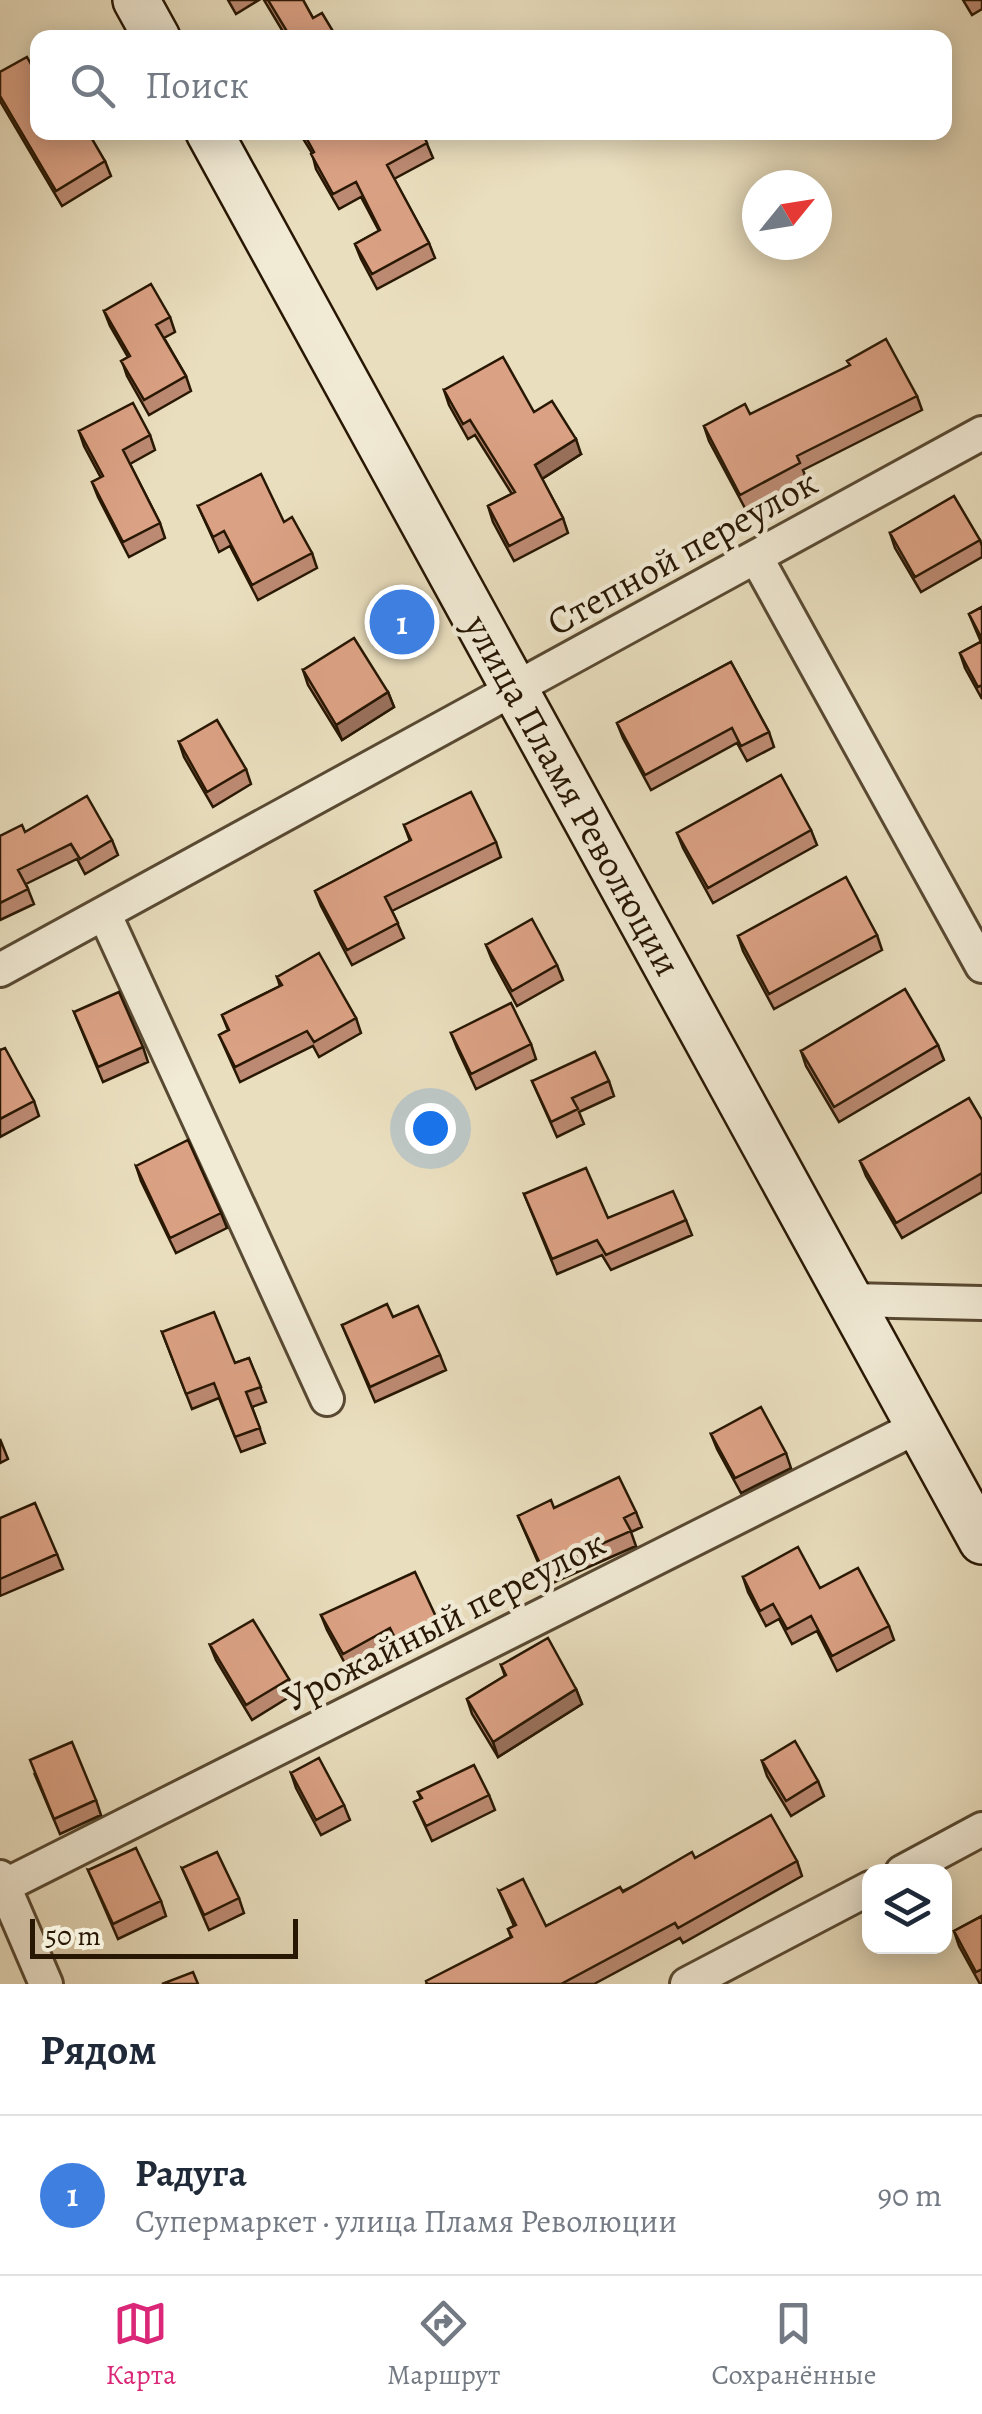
<!DOCTYPE html>
<html lang="ru">
<head>
<meta charset="utf-8">
<style>
	body { margin:0; font-family:Alegreya,serif; background:#f6f6f7; color:#1f2937 }
	.controls { position:absolute; right:30px; bottom:30px; display:grid; overflow:hidden; border-radius:20px; box-shadow:0 5px 25px #0003 }
	.controls button { width:90px; height:90px; display:grid; place-items:center; padding:0; border:0; border-bottom:2px solid #e0e1e3; background:#fff; color:#1f2937; font:50px sans-serif }
	.compass { position:absolute; left:742px; top:170px; width:90px; height:90px; border-radius:50%; background:#fff; box-shadow:0 5px 25px #0003; rotate:60deg }
	.scale { position:absolute; left:30px; bottom:25px; width:268px; box-sizing:border-box; padding-left:10px; border:5px solid #281703; border-top:0; font-size:28px; line-height:35px; white-space:nowrap; color:#281703; -webkit-text-stroke:8px #f1ead5; paint-order:stroke }
	.you { position:absolute; left:430px; top:1128px; width:35px; height:35px; margin:-25px; border:8px solid #fff; border-radius:50%; background:#1a73e8; box-shadow:0 0 0 15px #1a73e833 }
	.badge { display:grid; place-items:center; width:65px; height:65px; border-radius:50%; background:#db2777; color:#fff; font-size:32px; font-weight:700 }
	.pin { position:absolute; translate:-50% -50%; border:5px solid #fff; box-shadow:0 2px 10px #0006 }
	.list { margin:0; padding:0; list-style:none }
	h2 { display:flex; justify-content:space-between; align-items:center; height:130px; margin:0; padding:0 40px; font-size:42px }
	h2 small { font-size:32px; font-weight:400; color:#747a83 }
	.list li { display:grid; grid-template-columns:65px 1fr auto; gap:30px; align-items:center; box-sizing:border-box; height:160px; padding:0 40px; border-top:2px solid #e0e1e3 }
	.list b { display:block; font-size:38px; white-space:nowrap }
	.list p { margin:0; font-size:32px; white-space:nowrap; color:#747a83 }
	.list em { font-size:32px; font-style:normal; color:#747a83 }
	.icon { flex:none; width:55px; height:55px; fill:none; stroke:currentColor; stroke-width:2; stroke-linecap:round; stroke-linejoin:round }
	.map { position:relative; flex:none; width:982px; height:1984px; overflow:hidden }
	.search { position:absolute; background:#fff; box-shadow:0 5px 25px #0003; left:30px; right:30px; top:30px; height:110px; display:flex; align-items:center; gap:25px; box-sizing:border-box; padding:0 35px; border-radius:20px; color:#747a83; font-size:38px }
	.sheet { height:290px; background:#fff }
	nav { display:flex; justify-content:space-around; align-items:center; box-sizing:border-box; height:140px; border-top:2px solid #e0e1e3; background:#fff; font-size:28px; color:#747a83 }
	nav a { display:grid; justify-items:center; gap:5px }
	nav .on { color:#db2777 }
	.map>svg:first-child { display:block }
	.lines { fill:none; stroke-linecap:round; stroke-linejoin:round }
	.street-casing { stroke:#584932; stroke-width:38 }
	.secondary-casing { stroke:#281703; stroke-width:50 }
	.street { stroke:#f1ead5; stroke-width:32 }
	.secondary { stroke:#f1ead5; stroke-width:45 }
	.wall { fill:#bc8a72; stroke:#281703; stroke-width:2.5 }
	.shaded-wall { fill:#99715c; stroke:#281703; stroke-width:2.5 }
	.building { fill:#dba184; stroke:#281703; stroke-width:2.5 }
	.labels { text-anchor:middle; stroke-width:9; stroke-linejoin:round; paint-order:stroke }
	.street-label { font-size:38px; fill:#281703; stroke:#f1ead5 }
</style>
</head>
<body>
<div class="map">
<svg width="982" height="1984" viewBox="0 0 982 1984">
	<rect width="100%" height="100%" fill="#e9debe"/>
	<filter id="stains"><feTurbulence type="fractalNoise" baseFrequency=".002" numOctaves="4"/><feColorMatrix values="0 0 0 0 .2 0 0 0 0 .09 0 0 0 0 .02 0 0 0 .5 -.17"/></filter>
	<radialGradient id="worn" r=".72"><stop offset=".6" stop-color="#630" stop-opacity="0"/><stop offset="1" stop-color="#630" stop-opacity=".3"/></radialGradient>
	<g class="lines">
		<defs>
			<path id="street" d="M756,557L982,966
				M104,913L327,1399
				M0,970L982,433
				M850,1300L982,1303
				M902,1872L982,1829
				M0,1877L46,1984
				M6,1885L919,1426
				M687,1984L870,1888"/>
			<path id="secondary" d="M136,0L157,38
				M209,132L982,1541"/>
		</defs>
		<!-- street casing -->
		<use href="#street" class="street-casing"/>
		<!-- secondary casing -->
		<use href="#secondary" class="secondary-casing"/>
		<!-- street -->
		<use href="#street" class="street"/>
		<!-- secondary -->
		<use href="#secondary" class="secondary"/>
	</g>
	<!-- wall -->
	<path class="wall" d="M228,0H259L236,14Z
		M264,0H303L313,18L285,35Z
		M963,0H982V9L972,15Z
		M0,72L38,132L105,161L111,176L62,206L0,101Z
		M299,132H422L433,158L394,179L429,243L435,258L377,289L361,259L355,244L379,231L361,197L339,209L316,169L312,153Z
		M104,311L170,317L175,332L164,338L186,376L191,391L149,415L127,376L122,361L128,357L110,326Z
		M444,390L534,412L581,454L542,479L563,518L568,533L514,561L493,522L488,506L512,494L475,435L468,439L449,405Z
		M917,396L922,410L803,470L806,478L746,510L709,441L704,426L750,414Z
		M79,431L150,435L155,450L130,464L160,523L165,538L129,557L98,497L92,482L101,478L84,446Z
		M198,506L284,522L312,553L317,568L258,600L230,546L219,552Z
		M890,533L980,540L982,546V557L921,592L895,548Z
		M982,607V699L965,668L960,653L981,642L969,614Z
		M731,662L769,732L774,747L747,761L737,743L651,790L623,738L617,723Z
		M303,670L388,692L394,707L342,740L308,685Z
		M179,742L246,769L251,784L213,807L184,757Z
		M404,825L496,842L501,857L392,911L404,938L352,965L321,906L315,891L410,841Z
		M811,830L817,845L713,903L683,848L677,833Z
		M0,836L112,840L118,855L85,874L77,859L26,884L34,904L0,920Z
		M877,935L882,950L774,1009L743,951L738,936Z
		M486,945L557,965L563,980L517,1006L492,960Z
		M277,977L356,1018L361,1033L319,1057L313,1046L240,1082L219,1035L228,1030L222,1015L280,986Z
		M74,1012L143,1047L148,1062L103,1082Z
		M451,1033L531,1044L536,1059L476,1089L457,1048Z
		M938,1045L944,1060L839,1122L806,1066L801,1051Z
		M0,1050L34,1101L39,1116L0,1137Z
		M532,1081H609L614,1096L579,1112L584,1124L557,1137Z
		M982,1120V1192L902,1238L866,1176L860,1161Z
		M136,1166L221,1213L227,1228L176,1253L141,1181Z
		M524,1194L608,1218L686,1220L692,1235L611,1270L602,1255L557,1274Z
		M393,1317L440,1355L446,1370L375,1402L342,1325Z
		M162,1332L235,1363L249,1358L266,1402L252,1407L265,1443L241,1452L219,1398L192,1409Z
		M711,1434L786,1453L791,1468L741,1493L717,1449Z
		M0,1439L8,1459L0,1463Z
		M554,1508L636,1512L642,1527L631,1532L636,1546L548,1585L518,1516Z
		M0,1518L57,1554L63,1569L0,1596Z
		M743,1577L820,1588L889,1626L894,1640L837,1671L817,1631L792,1644L779,1619L766,1626L748,1592Z
		M321,1615L437,1619L442,1634L400,1653L396,1643L348,1669L327,1630Z
		M210,1645L289,1679L294,1694L252,1720L216,1660Z
		M501,1665L576,1689L582,1704L498,1757L472,1714L467,1699L505,1676Z
		M762,1761L818,1781L824,1796L791,1816L767,1776Z
		M291,1773L344,1805L350,1820L321,1835L296,1788Z
		M35,1775L96,1800L101,1815L60,1834Z
		M418,1792L489,1795L495,1810L432,1841L414,1802L421,1799Z
		M695,1858L797,1861L802,1876L683,1943L680,1938L594,1984H427L511,1937L508,1929L514,1926L499,1891L546,1926Z
		M182,1868L239,1898L244,1913L209,1930Z
		M88,1870L161,1901L166,1916L118,1939Z
		M982,1916V1984H980L959,1946L954,1931Z"/>
	<!-- shaded-wall -->
	<path class="shaded-wall" d="M576,439L581,454L540,480L535,465Z
		M388,692L394,707L342,740L336,725Z
		M576,1689L582,1704L498,1757L493,1742Z"/>
	<!-- building -->
	<path class="building" d="M268,0H303L313,18L322,13L337,38H280L288,33Z
		M27,57L38,77V132H88L105,161L56,191L0,96V72Z
		M303,132H422L427,143L387,165L429,243L372,274L355,244L380,230L356,182L333,194L311,154L314,152Z
		M151,284L170,317L156,325L186,376L144,400L121,361L130,356L104,311Z
		M886,339L917,396L797,456L800,463L740,495L704,426L745,404L750,414L850,365L847,361Z
		M503,357L534,412L552,401L576,439L535,465L563,518L509,546L488,506L515,492L470,420L463,424L444,390Z
		M133,403L150,435L123,450L160,523L123,542L92,482L103,476L79,431Z
		M261,474L284,522L292,517L312,553L252,585L224,531L213,537L198,506Z
		M954,496L980,540L915,577L890,533Z
		M982,607V639L969,614Z
		M354,638L388,692L336,725L303,670Z
		M982,641V685L978,687L960,653Z
		M731,662L769,732L741,746L732,728L645,775L617,723Z
		M217,720L246,769L207,792L179,742Z
		M781,775L811,830L708,888L677,833Z
		M471,792L496,842L385,897L398,923L347,950L315,891L411,840L404,825Z
		M87,796L112,840L80,859L71,844L18,870L28,889L0,903V836L22,825L25,832Z
		M846,877L877,935L769,994L738,936Z
		M532,919L557,965L512,991L486,945Z
		M319,953L356,1018L314,1042L307,1031L235,1067L219,1035L229,1030L222,1015L282,985L277,977Z
		M905,989L938,1045L834,1107L801,1051Z
		M119,992L143,1047L98,1067L74,1012Z
		M511,1003L531,1044L471,1074L451,1033Z
		M5,1048L34,1101L0,1119V1050Z
		M595,1052L609,1081L572,1098L578,1109L551,1122L532,1081Z
		M969,1098L982,1120V1173L896,1223L860,1161Z
		M188,1140L221,1213L170,1238L136,1166Z
		M586,1168L608,1218L673,1191L686,1220L606,1255L597,1240L552,1259L524,1194Z
		M387,1304L393,1317L418,1306L440,1355L370,1387L342,1325Z
		M214,1312L235,1363L249,1358L261,1387L246,1392L260,1428L235,1437L214,1383L186,1394L162,1332Z
		M761,1407L786,1453L735,1478L711,1434Z
		M619,1477L636,1512L624,1518L631,1531L543,1570L518,1516L551,1500L554,1508Z
		M35,1503L57,1554L0,1579V1518Z
		M798,1547L820,1588L858,1568L889,1626L832,1656L811,1616L787,1629L773,1604L760,1611L743,1577Z
		M415,1572L437,1619L395,1638L390,1628L343,1654L321,1615Z
		M253,1620L289,1679L246,1705L210,1645Z
		M548,1638L576,1689L493,1742L467,1699L506,1675L501,1665Z
		M795,1741L818,1781L786,1801L762,1761Z
		M72,1742L96,1800L54,1819L30,1760Z
		M319,1758L344,1805L316,1820L291,1773Z
		M474,1765L489,1795L426,1826L414,1802L422,1798L418,1792Z
		M771,1815L797,1861L678,1928L675,1923L561,1984H427L426,1981L512,1937L508,1929L516,1925L499,1891L523,1879L546,1926L620,1887L623,1892L692,1852L695,1858Z
		M136,1848L161,1901L113,1924L88,1870Z
		M217,1852L239,1898L204,1915L182,1868Z
		M982,1916V1969L976,1972L954,1931Z
		M193,1972L198,1984H162Z"/>
	<g class="labels">
		<!-- street labels -->
		<g class="street-label">
			<text transform="translate(682 552) rotate(-29)" y="13">Степной переулок</text>
			<text transform="translate(573 795) rotate(61)" y="13">улица Пламя Революции</text>
			<text transform="translate(444 1620) rotate(-27)" y="13">Урожайный переулок</text>
		</g>
	</g>
	<rect width="100%" height="100%" filter="url(#stains)"/>
	<rect width="100%" height="100%" fill="url(#worn)"/>
</svg>
<div class="controls">
<button><svg class="icon" aria-label="layers" viewBox="0 0 24 24"><path d="M12 4l9 5-9 5-9-5zM3 14l9 5 9-5"/></svg></button>
</div>
<svg class="compass" viewBox="-18 -18 36 36"><path d="M0-13l5 13h-10z" fill="#e53935"/><path d="M0 13l5-13h-10z" fill="#747a83"/></svg>
<div class="scale">50 m</div>
<div class="you"></div>
<div class="pin badge" style="left:402px;top:622px;background:#3f7fe0">1</div>
<div class="search"><svg class="icon" aria-label="search" viewBox="0 0 24 24"><circle cx="10" cy="10" r="6"/><path d="M15 15l6 6"/></svg>Поиск</div>
</div>
<section class="sheet">
<h2>Рядом<small></small></h2>
<ul class="list">
<li><span class="badge" style="background:#3f7fe0">1</span><div><b>Радуга</b><p>Супермаркет · улица Пламя Революции</p></div><em>90 m</em></li>
</ul>
</section>
<nav>
<a class="on"><svg class="icon" aria-label="map" viewBox="0 0 24 24"><path d="M3 6l6-2 6 2 6-2v14l-6 2-6-2-6 2zM9 4v14M15 6v14"/></svg>Карта</a>
<a><svg class="icon" aria-label="directions" viewBox="0 0 24 24"><path d="M12 3l9 9-9 9-9-9zM9 14v-3h6M13 9l2 2-2 2"/></svg>Маршрут</a>
<a><svg class="icon" aria-label="saved" viewBox="0 0 24 24"><path d="M7 4h10v16l-5-4-5 4z"/></svg>Сохранённые</a>
</nav>
</body>
</html>
